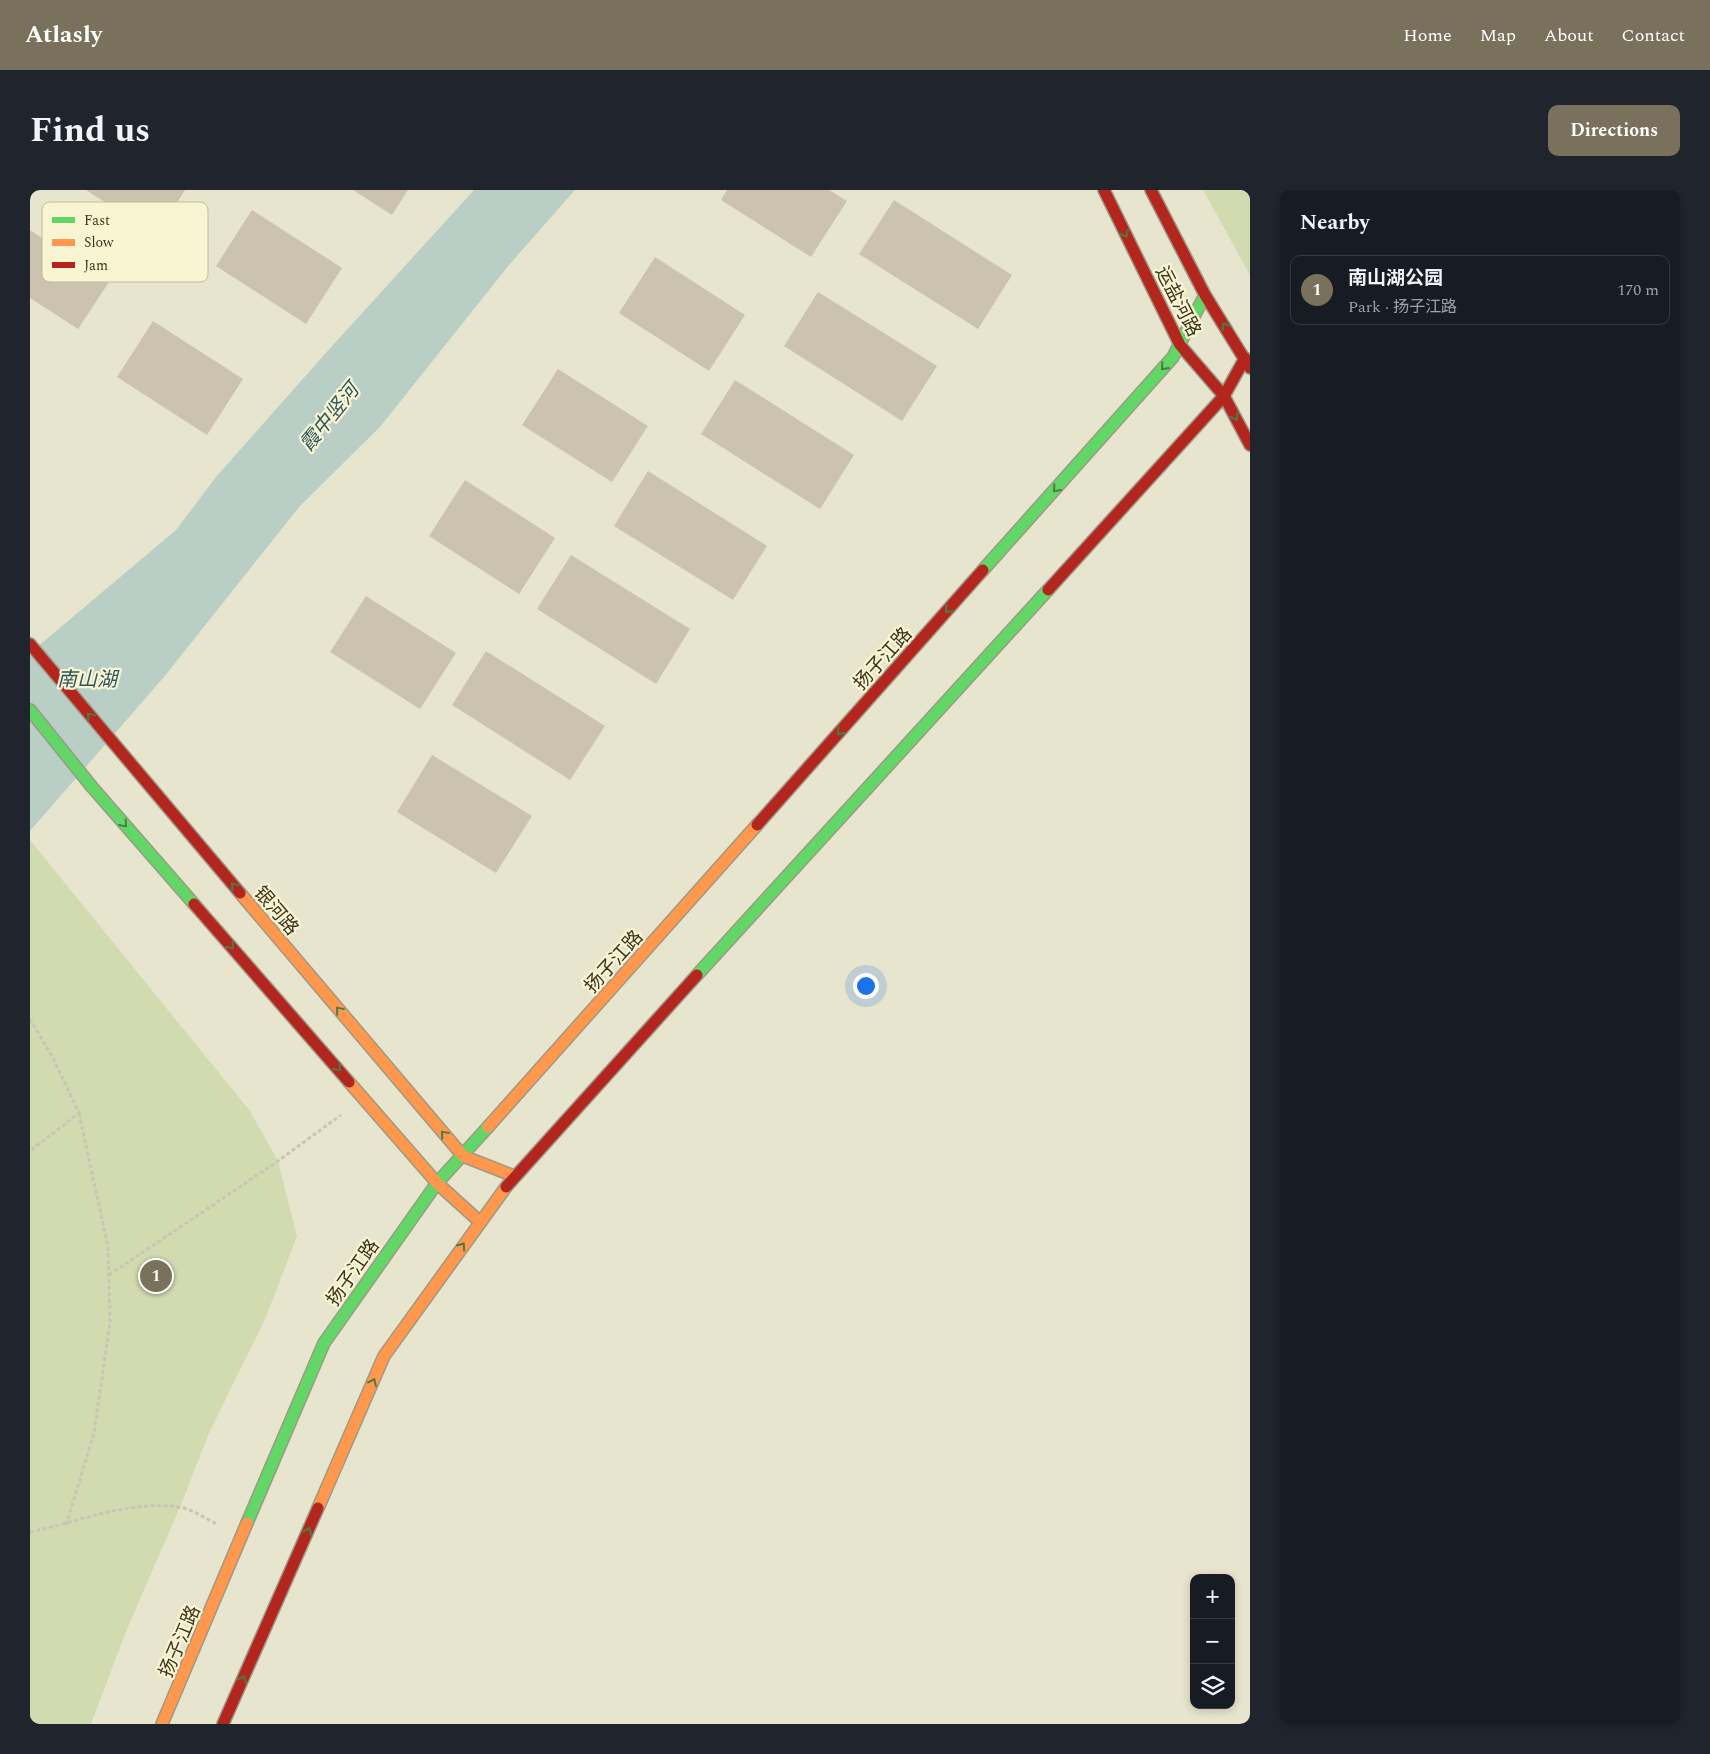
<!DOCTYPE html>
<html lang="en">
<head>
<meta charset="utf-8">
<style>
	body { margin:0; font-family:Spectral,"Noto Sans SC",serif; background:#20242c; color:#f1f3f6 }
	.controls { position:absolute; right:15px; bottom:15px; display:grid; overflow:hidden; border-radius:10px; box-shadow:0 2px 8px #0003 }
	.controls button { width:45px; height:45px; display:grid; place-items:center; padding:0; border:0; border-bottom:1px solid #363941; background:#171b24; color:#f1f3f6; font:25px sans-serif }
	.you { position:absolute; left:835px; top:795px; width:18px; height:18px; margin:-12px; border:4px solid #fff; border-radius:50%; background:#1a73e8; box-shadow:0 0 0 8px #1a73e833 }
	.badge { display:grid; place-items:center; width:32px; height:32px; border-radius:50%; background:#79715b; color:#fff; font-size:16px; font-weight:700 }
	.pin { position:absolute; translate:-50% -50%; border:2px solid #fff; box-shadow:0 1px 5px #0006 }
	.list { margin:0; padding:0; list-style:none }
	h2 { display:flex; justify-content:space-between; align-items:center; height:65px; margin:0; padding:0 20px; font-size:21px }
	h2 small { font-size:16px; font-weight:400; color:#9ea1a6 }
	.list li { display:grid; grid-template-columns:32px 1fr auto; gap:15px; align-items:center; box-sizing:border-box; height:70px; margin:0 10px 10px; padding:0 10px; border:1px solid #363941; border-radius:10px }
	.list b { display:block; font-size:19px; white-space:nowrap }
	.list p { margin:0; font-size:16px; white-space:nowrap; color:#9ea1a6 }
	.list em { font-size:16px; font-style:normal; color:#9ea1a6 }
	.icon { flex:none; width:28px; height:28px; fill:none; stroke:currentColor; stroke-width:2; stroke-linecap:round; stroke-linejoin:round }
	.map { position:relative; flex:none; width:1220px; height:1534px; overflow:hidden; border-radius:10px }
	header { display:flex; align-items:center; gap:30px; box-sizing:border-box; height:70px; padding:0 25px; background:#79715b; color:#fff }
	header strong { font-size:24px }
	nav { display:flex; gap:28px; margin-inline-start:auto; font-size:18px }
	.intro { display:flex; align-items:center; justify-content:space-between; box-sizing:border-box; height:120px; padding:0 30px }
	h1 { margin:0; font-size:35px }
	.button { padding:12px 22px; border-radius:10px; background:#79715b; color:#fff; font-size:18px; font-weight:700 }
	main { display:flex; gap:30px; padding:0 30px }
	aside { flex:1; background:#171b24; border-radius:10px; box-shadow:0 2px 8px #0003 }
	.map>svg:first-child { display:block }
	.green { fill:#d2dbaf }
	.water { fill:#b9cfc6 }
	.building { fill:#ccc3ae }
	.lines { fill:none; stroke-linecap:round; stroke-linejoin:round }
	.fast-casing { stroke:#9d9987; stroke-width:14 }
	.slow-casing { stroke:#9d9987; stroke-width:14 }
	.jam-casing { stroke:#9d9987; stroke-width:14 }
	.path { stroke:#c8c5b6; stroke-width:3; stroke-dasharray:4 2.5; stroke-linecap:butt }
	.fast { stroke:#63d668; stroke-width:11 }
	.slow { stroke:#ff974d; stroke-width:11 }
	.jam { stroke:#b3261e; stroke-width:11 }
	.oneway { stroke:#4e7c3f }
	.labels { text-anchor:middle; stroke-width:4.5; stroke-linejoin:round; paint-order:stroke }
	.street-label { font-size:19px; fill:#3d331d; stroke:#f9f5d3 }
	.water-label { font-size:20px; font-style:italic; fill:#2b585f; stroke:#f9f5d3 }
	.key { fill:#f9f5d3; stroke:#c1bb9c; stroke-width:1 }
	.key-label { font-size:14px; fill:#3d331d }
</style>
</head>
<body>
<header>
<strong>Atlasly</strong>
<nav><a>Home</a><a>Map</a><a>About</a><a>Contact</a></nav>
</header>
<div class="intro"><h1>Find us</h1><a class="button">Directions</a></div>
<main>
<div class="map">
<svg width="1220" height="1534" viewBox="0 0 1220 1534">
	<rect width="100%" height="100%" fill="#e8e5ce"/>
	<!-- green -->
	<path class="green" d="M1173,0H1220V85Z
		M0,650L220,921L248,971L267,1046L236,1127L179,1243L150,1317L97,1439L61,1534H0Z"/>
	<!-- water -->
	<path class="water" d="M444,0H545L479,75L350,237L270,316L134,487L0,641V463L146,340L186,287L294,165Z"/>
	<!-- building -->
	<path class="building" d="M56,0H155L126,45Z
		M323,0H378L362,25Z
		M697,0H799L817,11L781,67L691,10Z
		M864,10L982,85L948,139L829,64Z
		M222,20L312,78L276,134L186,76Z
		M0,40L79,92L48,139L0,108Z
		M625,67L715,125L679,181L589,123Z
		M788,102L907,176L872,231L754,156Z
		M123,131L213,189L177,245L87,187Z
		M528,179L618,236L582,292L492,235Z
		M705,190L824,265L790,319L671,244Z
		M618,281L737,356L703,410L584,336Z
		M435,290L525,348L489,404L399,346Z
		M541,365L660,439L626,494L507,419Z
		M336,406L426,463L390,519L300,462Z
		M456,461L575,536L540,590L422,515Z
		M402,565L502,626L466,683L367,622Z"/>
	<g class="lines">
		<defs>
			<path id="fast" d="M953,380L1143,167L1175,105
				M0,520L62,597L164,714
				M667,785L1018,400
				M217,1333L294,1153L407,993L458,937"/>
			<path id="slow" d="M210,703L433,966L484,986
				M319,892L407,993L450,1032
				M458,937L727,635
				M288,1318L354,1166L476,997
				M132,1534L217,1333"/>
			<path id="jam" d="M1074,0L1150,155L1194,206L1220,255
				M1121,0L1175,105L1220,178
				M1018,400L1194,206L1215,168
				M0,454L210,703
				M727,635L953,380
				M164,714L319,892
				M476,997L667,785
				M193,1534L288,1318"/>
		</defs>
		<!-- fast casing -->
		<use href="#fast" class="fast-casing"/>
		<!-- slow casing -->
		<use href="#slow" class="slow-casing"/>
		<!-- jam casing -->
		<use href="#jam" class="jam-casing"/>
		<!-- path -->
		<path class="path" d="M0,829L23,868L49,923L0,961
			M79,1085L248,971L311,925
			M36,1335L64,1243L80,1132L78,1057L49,923
			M0,1342C49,1332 98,1310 148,1317C161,1318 176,1329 187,1334"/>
		<!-- fast -->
		<use href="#fast" class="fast"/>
		<!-- slow -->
		<use href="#slow" class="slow"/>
		<!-- jam -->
		<use href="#jam" class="jam"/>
	</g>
	<!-- one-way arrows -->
	<defs><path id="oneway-chevron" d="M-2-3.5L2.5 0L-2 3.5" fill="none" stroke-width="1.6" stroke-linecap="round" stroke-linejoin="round" transform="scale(1.25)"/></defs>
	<g class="oneway">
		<use href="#oneway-chevron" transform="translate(1095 44) rotate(64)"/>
		<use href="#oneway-chevron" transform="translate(1195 136) rotate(-122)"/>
		<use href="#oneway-chevron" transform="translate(1134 177) rotate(132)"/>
		<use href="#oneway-chevron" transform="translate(1205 227) rotate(62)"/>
		<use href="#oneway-chevron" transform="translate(1026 299) rotate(132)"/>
		<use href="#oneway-chevron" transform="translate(918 420) rotate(132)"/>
		<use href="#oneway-chevron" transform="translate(60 526) rotate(-130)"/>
		<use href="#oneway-chevron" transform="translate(810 542) rotate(132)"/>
		<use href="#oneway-chevron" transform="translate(94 634) rotate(49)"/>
		<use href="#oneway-chevron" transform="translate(204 696) rotate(-130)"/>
		<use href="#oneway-chevron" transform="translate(201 756) rotate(49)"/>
		<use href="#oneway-chevron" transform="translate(309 820) rotate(-130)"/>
		<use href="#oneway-chevron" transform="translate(308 878) rotate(49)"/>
		<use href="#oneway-chevron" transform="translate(414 944) rotate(-130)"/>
		<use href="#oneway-chevron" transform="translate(432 1056) rotate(-55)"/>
		<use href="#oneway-chevron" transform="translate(343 1192) rotate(-66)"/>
		<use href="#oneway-chevron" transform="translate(278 1341) rotate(-66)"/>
		<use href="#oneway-chevron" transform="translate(213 1489) rotate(-66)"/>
	</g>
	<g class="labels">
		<!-- street labels -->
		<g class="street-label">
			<text transform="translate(1149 111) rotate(63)" y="7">运盐河路</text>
			<text transform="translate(852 468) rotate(-48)" y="7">扬子江路</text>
			<text transform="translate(247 720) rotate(50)" y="7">银河路</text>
			<text transform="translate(583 771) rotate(-48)" y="7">扬子江路</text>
			<text transform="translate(322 1082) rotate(-55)" y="7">扬子江路</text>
			<text transform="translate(149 1451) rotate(-67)" y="7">扬子江路</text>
		</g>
		<!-- water labels -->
		<g class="water-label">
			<text transform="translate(299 227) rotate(-51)" y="7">霞中竖河</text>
			<text x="57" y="496">南山湖</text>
		</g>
	</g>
	<!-- legend -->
	<rect x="12" y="12" width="166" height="80" rx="8" class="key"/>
	<rect x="22" y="27" width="23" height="6" fill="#63d668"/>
	<rect x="22" y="49" width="23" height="7" fill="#ff974d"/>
	<rect x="22" y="72" width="23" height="6" fill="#b3261e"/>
	<g class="key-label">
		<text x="54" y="35">Fast</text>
		<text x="54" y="57">Slow</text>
		<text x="54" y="80">Jam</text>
	</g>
</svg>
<div class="controls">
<button>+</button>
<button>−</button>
<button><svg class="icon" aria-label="layers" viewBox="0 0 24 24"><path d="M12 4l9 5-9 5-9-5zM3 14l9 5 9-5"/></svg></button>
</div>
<div class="you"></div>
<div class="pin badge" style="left:126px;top:1086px">1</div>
</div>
<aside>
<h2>Nearby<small></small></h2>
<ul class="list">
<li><span class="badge">1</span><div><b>南山湖公园</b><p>Park · 扬子江路</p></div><em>170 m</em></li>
</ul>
</aside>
</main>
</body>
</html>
